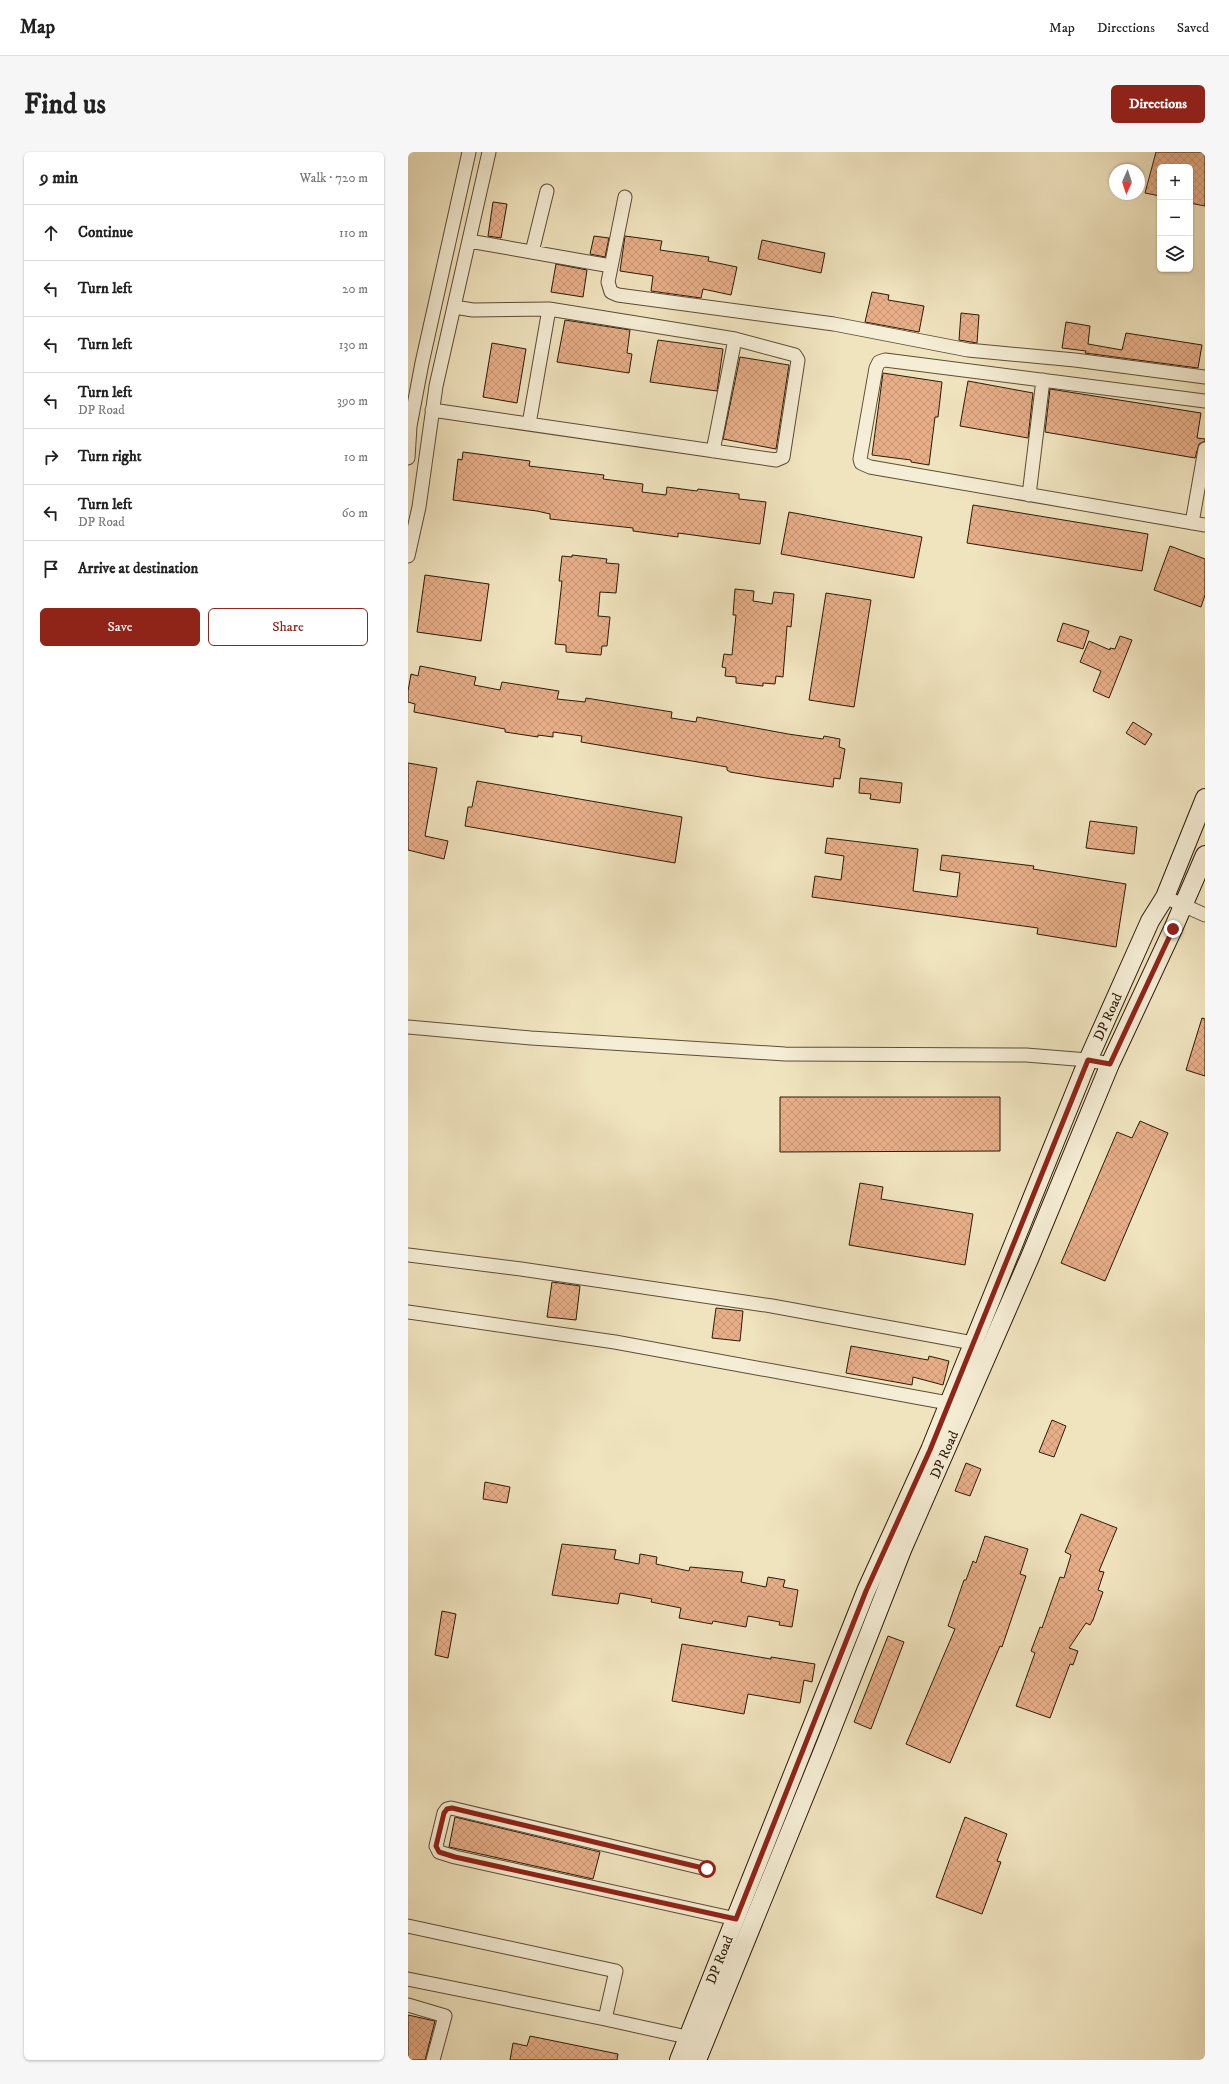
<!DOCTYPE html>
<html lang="en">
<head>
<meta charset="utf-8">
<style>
	body { margin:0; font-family:"IM FELL DW Pica",serif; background:#f6f6f6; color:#222 }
	.controls { position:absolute; right:12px; top:12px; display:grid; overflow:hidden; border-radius:6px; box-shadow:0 1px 3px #0004 }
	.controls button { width:36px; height:36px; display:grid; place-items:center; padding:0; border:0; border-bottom:1px solid #e0e0e0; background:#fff; color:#222; font:20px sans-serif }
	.compass { position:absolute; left:701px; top:12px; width:36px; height:36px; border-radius:50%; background:#fff; box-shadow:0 1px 3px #0004; rotate:183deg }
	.stop { position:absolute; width:12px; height:12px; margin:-9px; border:3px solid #8f2418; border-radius:50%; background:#fff }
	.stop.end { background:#8f2418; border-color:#fff; box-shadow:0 1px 4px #0008 }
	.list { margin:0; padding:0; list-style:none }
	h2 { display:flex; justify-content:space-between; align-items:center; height:52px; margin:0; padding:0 16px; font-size:17px }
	h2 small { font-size:13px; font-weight:400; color:#767676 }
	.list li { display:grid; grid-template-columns:26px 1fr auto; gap:12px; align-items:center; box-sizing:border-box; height:56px; padding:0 16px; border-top:1px solid #e0e0e0 }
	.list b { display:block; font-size:15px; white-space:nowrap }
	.list p { margin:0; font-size:13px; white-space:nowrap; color:#767676 }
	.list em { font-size:13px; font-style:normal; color:#767676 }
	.actions { display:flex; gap:8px; padding:12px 16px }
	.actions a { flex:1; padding:9px 0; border:1px solid #8f2418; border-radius:6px; text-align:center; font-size:14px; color:#8f2418 }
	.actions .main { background:#8f2418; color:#fff }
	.icon { flex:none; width:22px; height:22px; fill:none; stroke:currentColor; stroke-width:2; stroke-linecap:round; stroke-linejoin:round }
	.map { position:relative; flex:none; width:797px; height:1908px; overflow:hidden; border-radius:6px }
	header { display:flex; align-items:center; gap:24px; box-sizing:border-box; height:56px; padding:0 20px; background:#fff; border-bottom:1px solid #e0e0e0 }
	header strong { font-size:19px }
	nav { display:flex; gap:22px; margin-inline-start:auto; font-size:14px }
	.intro { display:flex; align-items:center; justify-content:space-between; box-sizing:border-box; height:96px; padding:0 24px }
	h1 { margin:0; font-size:28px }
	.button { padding:10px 18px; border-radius:6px; background:#8f2418; color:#fff; font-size:14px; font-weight:700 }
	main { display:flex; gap:24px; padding:0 24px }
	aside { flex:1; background:#fff; border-radius:6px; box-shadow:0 1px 3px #0004 }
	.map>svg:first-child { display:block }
	.building { fill:url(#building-cross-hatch); stroke:#2c1b08 }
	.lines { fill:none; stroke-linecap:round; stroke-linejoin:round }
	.street-casing { stroke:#5d4d36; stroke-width:15 }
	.secondary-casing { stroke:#2c1b08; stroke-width:20 }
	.street { stroke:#f5edd5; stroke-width:13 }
	.secondary { stroke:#f5edd5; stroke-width:18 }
	.route { stroke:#8f2418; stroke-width:5 }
	.labels { text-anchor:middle; stroke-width:3; stroke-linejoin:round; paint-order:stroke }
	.street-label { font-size:14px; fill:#2c1b08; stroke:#f5edd5 }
</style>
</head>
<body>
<header>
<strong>Map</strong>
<nav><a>Map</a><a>Directions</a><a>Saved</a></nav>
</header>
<div class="intro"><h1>Find us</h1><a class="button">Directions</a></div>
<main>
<aside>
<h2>9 min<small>Walk · 720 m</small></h2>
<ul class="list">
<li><svg class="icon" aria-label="ahead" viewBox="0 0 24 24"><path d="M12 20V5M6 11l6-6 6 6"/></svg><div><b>Continue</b></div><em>110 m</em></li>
<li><svg class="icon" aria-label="left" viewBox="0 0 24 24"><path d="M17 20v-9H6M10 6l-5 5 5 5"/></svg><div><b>Turn left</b></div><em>20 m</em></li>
<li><svg class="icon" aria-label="left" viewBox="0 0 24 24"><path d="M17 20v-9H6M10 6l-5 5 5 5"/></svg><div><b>Turn left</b></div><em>130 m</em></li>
<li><svg class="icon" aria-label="left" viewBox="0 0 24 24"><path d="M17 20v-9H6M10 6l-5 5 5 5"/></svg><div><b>Turn left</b><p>DP Road</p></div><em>390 m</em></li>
<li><svg class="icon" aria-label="right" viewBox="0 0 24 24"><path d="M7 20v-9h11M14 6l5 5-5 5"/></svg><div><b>Turn right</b></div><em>10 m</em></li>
<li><svg class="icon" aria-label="left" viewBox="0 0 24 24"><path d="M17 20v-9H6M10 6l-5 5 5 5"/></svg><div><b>Turn left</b><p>DP Road</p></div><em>60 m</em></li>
<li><svg class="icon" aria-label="arrive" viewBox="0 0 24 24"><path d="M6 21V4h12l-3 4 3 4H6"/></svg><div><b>Arrive at destination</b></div></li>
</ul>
<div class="actions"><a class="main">Save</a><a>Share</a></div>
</aside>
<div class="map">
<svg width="797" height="1908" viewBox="0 0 797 1908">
	<defs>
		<pattern id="building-cross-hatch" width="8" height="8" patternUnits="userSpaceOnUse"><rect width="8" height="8" fill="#e7ae88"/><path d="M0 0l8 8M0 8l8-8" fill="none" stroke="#c69574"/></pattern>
	</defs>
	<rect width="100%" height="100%" fill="#f0e4bf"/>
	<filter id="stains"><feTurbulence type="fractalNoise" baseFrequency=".005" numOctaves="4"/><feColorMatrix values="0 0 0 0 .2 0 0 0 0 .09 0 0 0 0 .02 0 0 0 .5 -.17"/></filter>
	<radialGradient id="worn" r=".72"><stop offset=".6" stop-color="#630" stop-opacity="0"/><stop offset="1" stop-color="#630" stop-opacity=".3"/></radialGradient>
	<!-- building -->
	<path class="building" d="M748,0H797V54L782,51V15H752V44L737,41Z
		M85,50L99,52L93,86L80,84Z
		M186,84L201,86L197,105L182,102Z
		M217,84L254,89L252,98L301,105L300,109L329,115L323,143L295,137L293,146L243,139L245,124L212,119Z
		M354,88L417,101L413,121L350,107Z
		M148,112L179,118L175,145L143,140Z
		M464,140L481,143L480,148L516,154L511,180L457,170Z
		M553,161L571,163L569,191L551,188Z
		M157,168L222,178L219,201L224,202L221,221L149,210Z
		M658,170L682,174L680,192L714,198L718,181L794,193L790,216L677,201L678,199L654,196Z
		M250,188L315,197L309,239L242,230Z
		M84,191L118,197L109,251L75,245Z
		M332,205L381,213L368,297L315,287Z
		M475,221L534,230L530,265H527L521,313L503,310V308L464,303Z
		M560,229L625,241L620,286L552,274Z
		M642,237L793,261L789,286L797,287V289L791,292L787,306L637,280Z
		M55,300L122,309L121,314L196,323L195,327L235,332L234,340L258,343L259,335L289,339L290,337L331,342V347L358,350L352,392L270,381V385L225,379V376L142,367V362L129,359L45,348L50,307L54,308Z
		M565,353L740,382L734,419L559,391Z
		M381,360L514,385L506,426L373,402Z
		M762,394L797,407V443L793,455L746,438Z
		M164,403L199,407L198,411L211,412L208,441L192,440L190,464L202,465L199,494H194L193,503L158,500V493L147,492L154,429H151L154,404L164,405Z
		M17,423L81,432L73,489L9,480Z
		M327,437L346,439L345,449L364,452L366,440L386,442L383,475L379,474L375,525L368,524L367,532L355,531V534L328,531V525L317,524L318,516L314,515L316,502L324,503L328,463H325Z
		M418,441L463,448L446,555L401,548Z
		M655,471L681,479L675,497L649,489Z
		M712,484L724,488L701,546L685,539L693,519L672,510L681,489L702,498V496L707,497Z
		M12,514L68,525L66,533L92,538L94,530L151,539L149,547L177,550L178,546L264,560L263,566L288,570L289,565L380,582L415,587L416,584L432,587L431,595L437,597L432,627L426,626L425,635L358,626L322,620L319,618V615L173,590L174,584L145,580V585L130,583V585L97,580V577L6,560L7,552L0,550V539L3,522L10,524Z
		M725,570L744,582L737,593L718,581Z
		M0,611L29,616L17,684L40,689L36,707L0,698Z
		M452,626L494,631L492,651L462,647L463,642L451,641Z
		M69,629L274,665L267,711L57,674L60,655H64Z
		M682,669L729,675L726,702L678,696Z
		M419,686L510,697L505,739L549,745L552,721L532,718L534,703L626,714L625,717L718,732L708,795L629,782L630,776L404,745L407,724L433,728L436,704L417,701Z
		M794,866L797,867V924L778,918Z
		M372,945H592V999L372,1000Z
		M732,969L760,981L697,1129L653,1111L709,980L724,986Z
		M452,1031L475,1035L473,1047L565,1062L557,1113L441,1093Z
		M144,1130L172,1134L168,1168L139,1165Z
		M308,1156L335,1159L332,1189L304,1186Z
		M443,1194L520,1208L521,1204L541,1209L535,1233L505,1225L504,1233L438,1221Z
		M644,1268L658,1274L646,1305L631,1300Z
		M558,1311L573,1317L562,1344L547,1339Z
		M77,1330L102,1335L99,1351L75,1347Z
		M673,1362L709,1376L691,1419L696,1420L690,1438L695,1440L685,1468L682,1473L678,1471L661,1496L670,1499L665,1513L662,1512L642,1566L608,1554L627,1501L623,1499L632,1475L634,1476L652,1425L656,1426L663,1403L657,1400Z
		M577,1384L620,1397L612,1422L618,1424L594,1495L592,1494L542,1611L498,1592L547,1477L540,1474L556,1428H558L565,1409L568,1411Z
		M154,1392L208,1398L206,1407L231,1412L232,1402L249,1405L248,1412L281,1419L282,1415L335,1420L333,1430L358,1435L360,1425L377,1428L375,1435L390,1438L384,1475L371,1473L372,1470L340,1464L338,1475L305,1469L304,1472L271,1466L273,1456L243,1450L244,1447L212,1441L210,1452L144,1443Z
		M34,1459L48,1462L40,1506L27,1503Z
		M480,1484L496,1490L463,1577L446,1570Z
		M274,1492L363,1507V1505L407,1512L404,1530L396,1528L392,1551L340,1542L336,1562L264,1549Z
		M47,1665L192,1700L185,1727L41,1695Z
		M557,1665L599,1682L589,1709L593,1710L574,1762L528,1745Z
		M0,1863L27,1869L17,1908H0Z
		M122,1884L210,1902L209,1908H102L105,1891L119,1894Z"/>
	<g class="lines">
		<defs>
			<path id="street" d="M217,45L200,130L203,140L210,143L426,172L560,198L667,208L797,225
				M61,89L203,114
				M124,100L139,39
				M797,249L477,208L471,210L468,216L452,307L453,311L462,315L797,373
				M24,258L368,308L375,305L390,208L387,203L327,187L141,157L65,158L46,155
				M121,272L141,157
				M305,299L327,187
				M0,306L2,274L14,211L61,0
				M621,343L635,228
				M784,371L797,297
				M0,404L11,355L28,234L81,0
				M757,745L797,763
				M0,875L123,886L377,902L618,903L680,908L702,912
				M0,1103L113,1117L364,1154L565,1191
				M0,1160L207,1190L540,1251
				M299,1717L43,1656L39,1657L36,1661L28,1694L31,1700L47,1705L328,1767
				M0,1774L208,1819L197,1867
				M0,1827L197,1867L288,1887
				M0,1853L37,1864L25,1908"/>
			<g id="secondary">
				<path id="s1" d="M271,1908L458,1439L522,1298L680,908L742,769L757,745L797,646"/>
				<path id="s2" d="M289,1908L417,1594L494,1398L622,1105L702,912L765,777L797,703"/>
			</g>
		</defs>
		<!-- street casing -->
		<use href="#street" class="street-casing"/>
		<!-- secondary casing -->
		<use href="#secondary" class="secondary-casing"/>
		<!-- street -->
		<use href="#street" class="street"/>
		<!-- secondary -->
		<use href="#secondary" class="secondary"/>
	</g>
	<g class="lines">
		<!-- route -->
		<path class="route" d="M299,1717L44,1656L39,1657L36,1661L28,1694L31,1700L47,1705L328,1767L458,1439L522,1298L680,908L702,912L765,777"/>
	</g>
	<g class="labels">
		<!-- street labels -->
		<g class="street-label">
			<text dy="5" stroke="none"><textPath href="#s1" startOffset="1128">DP Road</textPath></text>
			<text dy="5" stroke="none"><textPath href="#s2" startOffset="654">DP Road</textPath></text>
			<text dy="5" stroke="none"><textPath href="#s1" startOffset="108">DP Road</textPath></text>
		</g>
	</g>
	<rect width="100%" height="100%" filter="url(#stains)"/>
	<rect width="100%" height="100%" fill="url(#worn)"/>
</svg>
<div class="controls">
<button>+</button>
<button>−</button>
<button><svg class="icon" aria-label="layers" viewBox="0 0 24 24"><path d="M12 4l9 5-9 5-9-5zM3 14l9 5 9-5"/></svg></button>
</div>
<svg class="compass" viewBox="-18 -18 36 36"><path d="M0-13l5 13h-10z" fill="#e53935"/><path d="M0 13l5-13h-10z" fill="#767676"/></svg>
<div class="stop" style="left:299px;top:1717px"></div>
<div class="stop end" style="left:765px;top:777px"></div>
</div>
</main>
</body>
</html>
